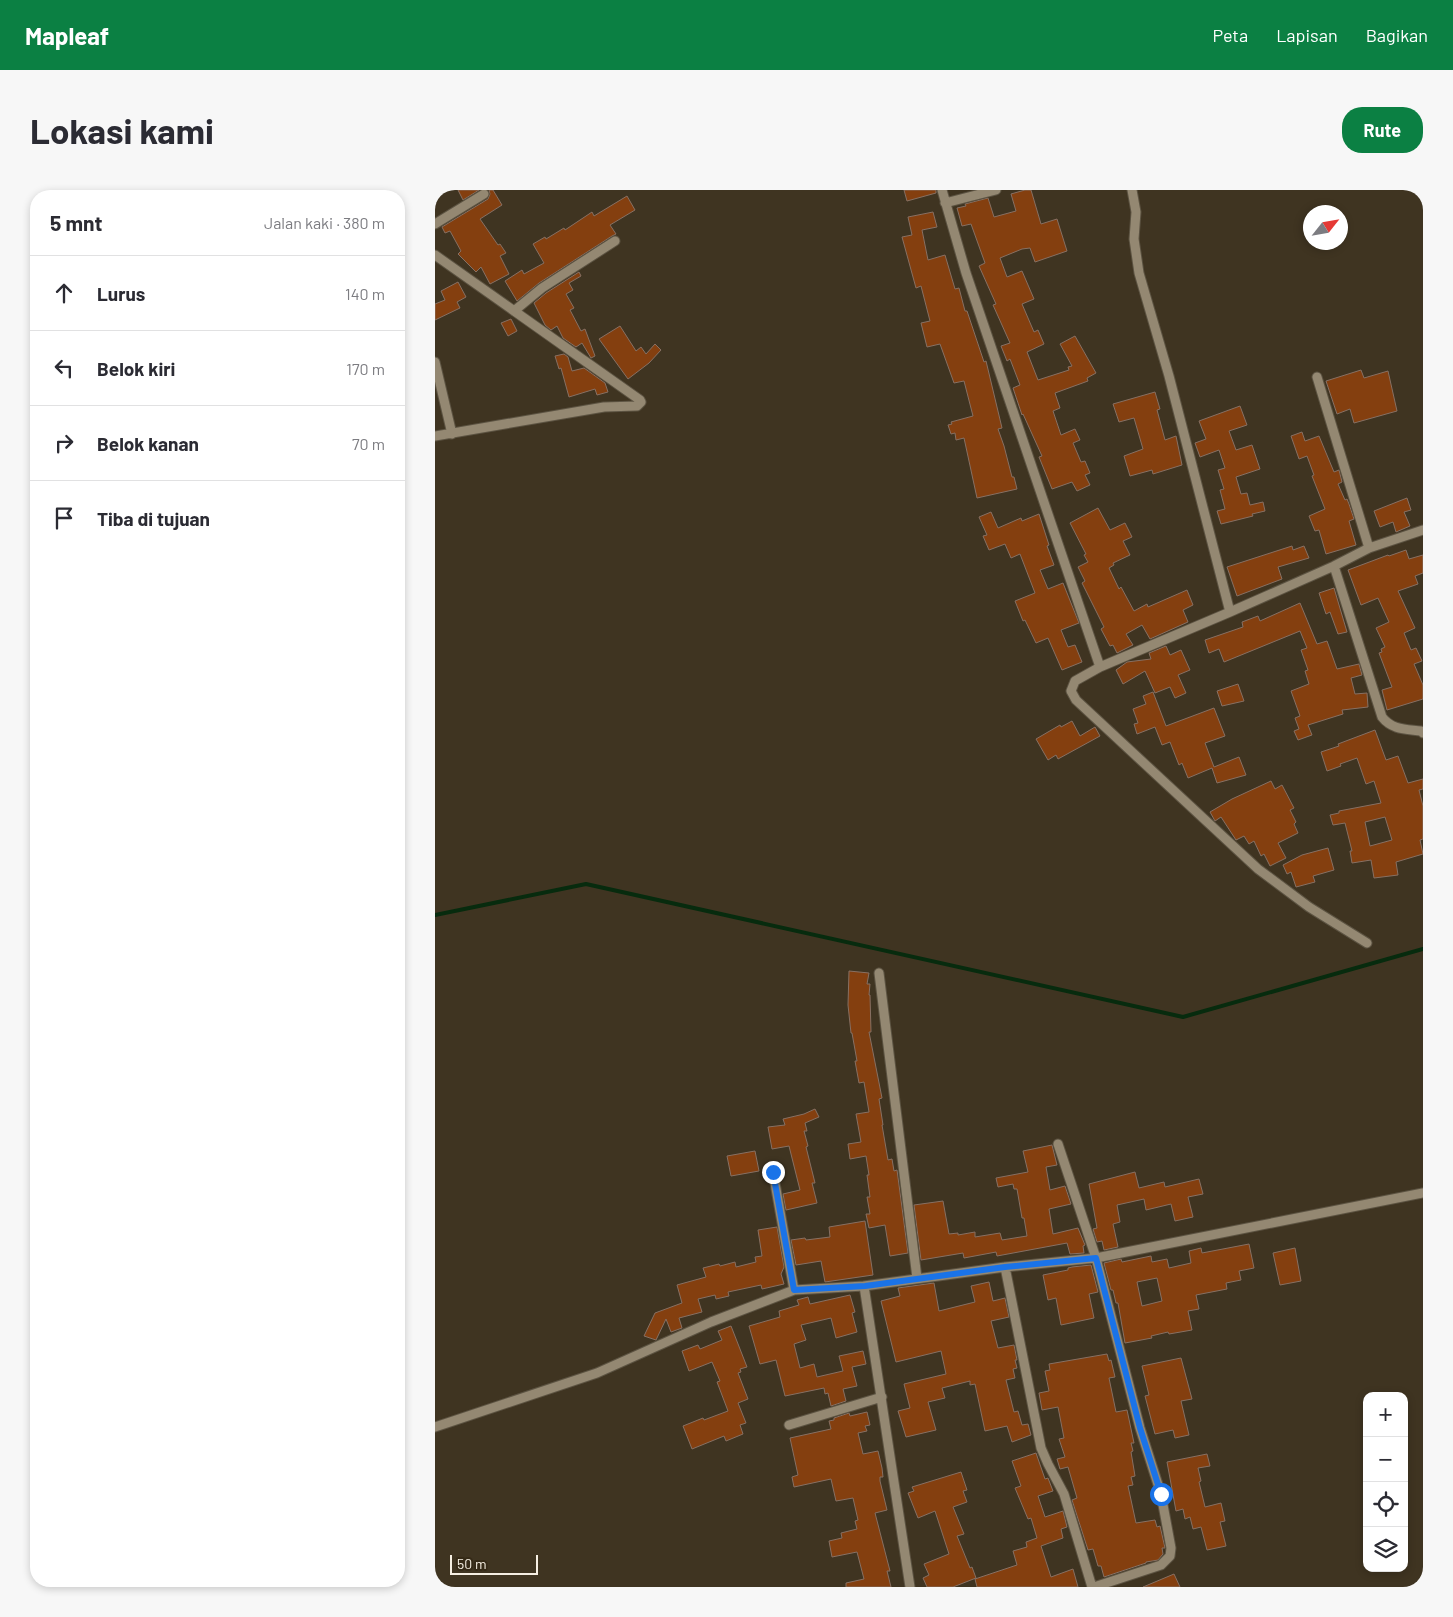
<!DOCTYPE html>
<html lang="id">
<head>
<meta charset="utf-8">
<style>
	body { margin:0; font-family:Barlow,sans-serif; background:#f7f7f7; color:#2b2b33 }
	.controls { position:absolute; right:15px; bottom:15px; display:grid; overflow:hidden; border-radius:10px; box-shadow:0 2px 8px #0003 }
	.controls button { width:45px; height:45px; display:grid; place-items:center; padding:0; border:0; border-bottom:1px solid #e1e1e2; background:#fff; color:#2b2b33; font:25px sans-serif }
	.compass { position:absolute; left:868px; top:15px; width:45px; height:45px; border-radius:50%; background:#fff; box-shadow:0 2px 8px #0003; rotate:59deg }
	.scale { position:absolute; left:15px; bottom:12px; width:88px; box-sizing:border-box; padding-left:5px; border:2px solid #f6efe3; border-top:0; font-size:14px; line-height:18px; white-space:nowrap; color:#f6efe3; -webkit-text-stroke:4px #352a17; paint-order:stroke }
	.stop { position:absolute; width:15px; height:15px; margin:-11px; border:4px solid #1a73e8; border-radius:50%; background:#fff }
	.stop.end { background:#1a73e8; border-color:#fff; box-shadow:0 1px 5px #0008 }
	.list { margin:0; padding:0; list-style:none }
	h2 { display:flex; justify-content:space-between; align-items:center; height:65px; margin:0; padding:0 20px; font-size:21px }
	h2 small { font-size:16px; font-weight:400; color:#7c7c81 }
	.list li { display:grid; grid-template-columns:32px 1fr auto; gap:15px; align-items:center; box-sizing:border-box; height:75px; padding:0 20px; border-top:1px solid #e1e1e2 }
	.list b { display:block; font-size:19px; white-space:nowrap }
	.list em { font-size:16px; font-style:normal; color:#7c7c81 }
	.icon { flex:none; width:28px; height:28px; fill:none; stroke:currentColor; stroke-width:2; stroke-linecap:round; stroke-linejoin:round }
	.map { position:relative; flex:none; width:988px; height:1397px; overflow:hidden; border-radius:20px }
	header { display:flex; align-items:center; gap:30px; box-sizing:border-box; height:70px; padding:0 25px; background:#0b8043; color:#fff }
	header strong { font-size:24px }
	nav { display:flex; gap:28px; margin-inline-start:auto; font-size:18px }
	.intro { display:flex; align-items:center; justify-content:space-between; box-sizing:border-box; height:120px; padding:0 30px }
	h1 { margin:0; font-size:35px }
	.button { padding:12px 22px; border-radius:20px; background:#0b8043; color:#fff; font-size:18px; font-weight:700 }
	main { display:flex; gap:30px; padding:0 30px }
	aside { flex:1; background:#fff; border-radius:20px; box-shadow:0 2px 8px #0003 }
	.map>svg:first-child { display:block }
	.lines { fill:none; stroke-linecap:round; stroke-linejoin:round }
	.stream { stroke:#072b0e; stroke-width:4 }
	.building { fill:#843f0f; stroke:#877063; fill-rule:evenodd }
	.street-casing { stroke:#5c5342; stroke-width:11 }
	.street { stroke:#948872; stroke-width:9 }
	.route { stroke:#1a73e8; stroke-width:6 }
</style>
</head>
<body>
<header>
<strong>Mapleaf</strong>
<nav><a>Peta</a><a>Lapisan</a><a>Bagikan</a></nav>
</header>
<div class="intro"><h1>Lokasi kami</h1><a class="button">Rute</a></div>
<main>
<aside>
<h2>5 mnt<small>Jalan kaki · 380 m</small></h2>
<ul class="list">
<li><svg class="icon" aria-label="ahead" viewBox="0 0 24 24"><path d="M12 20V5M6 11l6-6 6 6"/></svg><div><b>Lurus</b></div><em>140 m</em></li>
<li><svg class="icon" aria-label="left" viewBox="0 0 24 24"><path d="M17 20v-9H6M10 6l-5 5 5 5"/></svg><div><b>Belok kiri</b></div><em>170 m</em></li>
<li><svg class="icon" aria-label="right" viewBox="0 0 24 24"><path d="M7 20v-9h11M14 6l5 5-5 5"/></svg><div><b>Belok kanan</b></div><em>70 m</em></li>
<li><svg class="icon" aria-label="arrive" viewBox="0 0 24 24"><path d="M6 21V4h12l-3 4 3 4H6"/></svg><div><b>Tiba di tujuan</b></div></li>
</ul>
</aside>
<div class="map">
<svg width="988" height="1397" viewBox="0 0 988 1397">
	<rect width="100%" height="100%" fill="#3f3421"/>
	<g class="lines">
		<!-- stream -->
		<path class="stream" d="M0,725L151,694L748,827L988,759"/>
	</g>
	<!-- building -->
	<path class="building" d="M23,0H44L28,10Z
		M54,0H58L67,15L45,29L63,55L65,54L71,63L65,66L74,84L55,94L46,77L41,82L23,64L26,61L15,41L10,43L7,37L53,9L55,4Z
		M469,0H501V3L472,11Z
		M590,0H596L606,34L622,29L632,61L600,72L595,58L587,59L565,68L572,87L587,81L599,109L587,114L599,142L603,140L609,154L592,162L603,190L634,180L633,177L637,176L625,154L640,146L661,183L652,188L653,191L620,203L625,218L618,221L626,245L640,239L645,250L638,253L646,272L650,271L655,283L650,285L655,295L642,301L637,292L617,299L604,267L607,266L588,224L587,225L578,198L585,195L575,169L572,171L566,156L575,153L558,115L561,114L544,76L550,73L536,34L527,36L522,18L531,16L530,14L553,8L559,27L581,21L576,4Z
		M192,6L200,20L175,35L181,44L177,46L104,93L82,111L70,91L87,80L89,84L109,73L98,54L110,47L111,49L129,38L130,40L157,22L159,26Z
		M498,22L502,37L487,40L493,70L510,65L520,99L524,98L530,121H532L549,172L551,171L567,238L563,239L569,256L577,287H579L582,299L542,308L529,248L521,250L520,243L516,244L513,235L517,234L516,232L538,226L529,191L519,193L505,154L492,157L486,133L495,131L486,96L481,98L467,47L477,45L473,27Z
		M144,82L146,86L134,93L138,100L131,104L139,118L135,120L146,141L150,139L160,166L156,168L147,153L141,157L128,148L122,136L116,140L110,135L99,113L111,103Z
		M23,92L31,107L22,112L25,118L0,130V114L10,110L6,101Z
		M76,129L82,141L73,146L66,133Z
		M185,136L201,161L206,157L211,164L220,154L226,160L214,173L193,189L164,149Z
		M129,164L133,167L137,181L149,178L170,193L173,202L162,205L160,199L134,207L126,178L124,179L120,166Z
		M926,180L929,188L953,181L962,221L919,233L915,219L902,224L891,191Z
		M720,202L725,219L722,220L730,250L741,246L747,275L718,284L717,280L695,286L689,266L708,259L699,228L684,232L678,214Z
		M805,216L812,235L794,241L801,260L817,255L825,279L801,287L806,304L812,303L815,315L828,312L830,321L817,324L818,326L786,334L782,321L790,319L785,300L789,299L783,280L790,278L784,260L765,267L760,253L771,249L764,231Z
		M867,242L870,251L884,246L899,282L904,280L907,292L903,294L910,310L912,309L914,314L919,329L914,331L921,355L891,364L884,340L880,341L874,326L890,319L877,286L879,285L872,266L864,269L856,246Z
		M972,308L976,320L969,322L975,336L961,342L958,332L945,337L939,321Z
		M663,318L675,340L690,333L697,347L688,351L695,365L678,373L679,375L674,378L684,399L686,397L699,421L712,414L713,417L752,400L758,415L748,420L753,432L715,449L707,435L691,444L698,455L682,463L678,455L675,456L666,439L669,437L647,393L650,391L643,377L653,372L649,365L651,364L635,333Z
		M556,322L563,338L586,328L587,331L604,324L614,355L612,356L619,375L605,380L613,399L628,393L644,433L626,440L633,457L640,455L647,472L627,480L613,448L601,453L590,430L588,431L580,411L600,403L585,364L576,368L570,354L554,360L548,346L552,345L544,327Z
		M857,356L858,360L869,356L874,368L843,377L847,389L802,406L792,377Z
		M971,360L974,369L988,365V383L980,386L983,394L963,401L980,438L969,443L976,460L981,458L987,471L979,474L988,495V509L952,520L947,500L957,497L944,463L947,462L946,459L950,457L941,438L954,432L943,408L926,415L913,380L953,365L954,366Z
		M899,398L912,442L903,444L895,422L891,424L884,403Z
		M865,413L882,454L892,451L902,479L924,474L927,485L916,488L920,504L932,503L933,517L907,520L908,524L873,535L877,545L863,550L859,541L864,539L860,528L865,526L856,501L874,494L870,481L873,480L866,460L872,458L865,441L789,472L784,459L774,463L770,450L808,437L807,432L823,426L825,431Z
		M731,456L735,465L746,460L755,480L743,485L751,503L740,508L735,497L720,503L710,481L688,494L681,480L692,472L716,469L714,463Z
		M803,494L809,511L787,516L782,501Z
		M718,502L731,536L779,518L790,546L770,553L779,577L804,567L811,585L782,593L777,578L753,588L747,573L744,575L735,552L727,555L720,537L702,544L699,534L703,533L698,519L711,514L708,506Z
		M637,531L645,546L660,537L665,546L623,569L621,565L613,570L601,549L625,535L626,537Z
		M940,540L951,570L963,566L973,593L988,589V599L984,600L988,616V649L985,650L988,664L961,672L963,685L939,688L936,670L917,673L915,661H917L910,633L898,635L895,625L904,623V621L946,613L939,591L931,594L922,568L905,574L906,576L892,581L886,562L904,556L903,554ZM950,627L957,650L935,656L930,632Z
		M836,591L840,599L847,595L859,618L855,620L861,632L859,634L863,643L843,653L851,668L835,676L829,664L826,666L819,651L814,654L809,646L801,650L786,627L780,631L775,622L797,609Z
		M893,658L899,680L878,686L880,692L861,697L856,682L852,684L848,675L867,665Z
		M414,781L434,783L432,794H435L434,805H435L436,842H434L447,908L444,909L448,935H447L453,970L457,969L459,981L462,980L473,1063L455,1066L450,1035L434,1038L431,1024H435L432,1007H435L432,985H434L431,966L415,969L413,954L426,952L421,924L434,922L429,892L424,893L420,871H422L417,843H416L413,815Z
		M380,919L384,927L370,933L372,941H369L373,956L371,957L380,993H377L382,1013L351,1020L348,1004L365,1000L354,956L337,959L333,937L350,935L348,929L369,924Z
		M617,955L622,975L611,977L615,1000L630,996L636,1014L614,1019L618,1044L643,1038L650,1055L648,1056L649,1063L635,1064L632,1053L562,1066L561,1062L529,1068L528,1063L486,1070L479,1015L508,1011L514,1044L523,1043V1045L540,1042V1047L565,1043L567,1050L592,1046L589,1028H587L582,999H579L578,994L563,997L561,988L593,982L588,961Z
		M320,961L324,981L296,986L292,966Z
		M700,982L704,998L729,992L730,997L764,989L768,1004L753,1007L758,1027L740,1031L736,1014L711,1020L709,1009L682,1015L685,1032L678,1034L683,1057L669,1060L667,1051L662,1052L658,1039L662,1038L654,994Z
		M430,1031L438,1085L390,1092L386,1071L361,1075L356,1050L370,1048L371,1050L395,1047L394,1037Z
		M342,1037L349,1077L346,1084L349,1094L327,1099L326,1095L293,1102L294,1106L281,1109L280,1105L263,1109L267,1122L244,1128L247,1138L236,1142L231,1129L221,1150L209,1146L220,1123L247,1113L242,1095L271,1087L268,1078L284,1074L285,1076L300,1072L301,1077L321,1072L320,1067L327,1066L323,1040Z
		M814,1054L819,1078L804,1081L806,1090L791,1093L792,1099L761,1105L764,1119L753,1121L757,1140L734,1144L733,1142L716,1146L717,1148L690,1153L683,1113H681L678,1100H676L669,1073L686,1069L687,1072L716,1066L717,1072L732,1069L734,1078L756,1073L754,1061L766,1058L767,1063ZM722,1088L727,1111L707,1116L702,1092Z
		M860,1058L866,1091L845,1095L838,1063Z
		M656,1075L663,1102L654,1104L659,1128L626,1135L621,1108L613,1110L608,1085L633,1080V1078L637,1077Z
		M554,1092L558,1111L570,1108L574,1127L556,1131L563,1158L579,1155L582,1170H580L582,1178L578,1179L580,1188L571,1190L579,1222L583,1221L587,1235L593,1234L596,1245L577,1252L572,1236L550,1241L540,1194L535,1195V1191L507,1198L510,1208L493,1212L501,1240L471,1247L463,1221L475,1218L469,1194L511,1184L506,1161L461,1172L446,1111L465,1106L463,1098L499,1093L504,1121L540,1112L536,1096Z
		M415,1105L420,1122L417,1123L422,1142L401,1148L396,1128L366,1135L371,1150L359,1154L365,1178L379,1174L382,1187L408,1181L404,1166L428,1161L431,1174L417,1177L422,1196L408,1199L411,1211L396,1216L393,1203L390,1204L389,1198L350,1206L341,1170L325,1174L314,1136L345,1127L344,1121L364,1115L362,1110L373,1107L375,1114Z
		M296,1136L312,1177L305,1179L306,1182L303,1183L313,1209L303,1213L311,1233L305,1235L308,1244L291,1251L289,1246L257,1259L248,1236L268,1228L269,1230L293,1221L282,1192L285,1191L277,1172L254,1181L247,1161L263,1155L265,1159L287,1150L283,1141Z
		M672,1164L674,1171L676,1170L680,1187L674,1188L681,1222L692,1220L699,1253H696L698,1261L696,1262L700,1286L696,1287L698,1295L693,1296L701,1333L720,1330L722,1337L725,1336L730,1358H727L728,1364L723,1370L711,1372V1373L669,1387L666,1376H663L658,1359L653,1360L637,1310L642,1308L633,1277L625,1279L622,1269L630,1267L624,1249L629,1248L623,1217L607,1220L604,1203L614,1201L610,1181L615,1180L614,1174Z
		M746,1168L757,1209L746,1211L754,1245L740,1248L738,1240L720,1244L710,1206L714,1205L707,1176Z
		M432,1222L435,1235L430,1236L432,1241L423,1243L428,1264L443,1261L447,1278L448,1287H445V1291L452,1320L440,1323L455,1381H452L456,1397H411V1393L429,1389L422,1362L397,1367L394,1351L407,1348L406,1343L422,1339L420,1331L423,1330L418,1308L401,1311L396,1289L359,1297L357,1287L363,1285L355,1248L396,1239L394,1231L399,1230V1228L414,1223L415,1226Z
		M601,1263L610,1289L613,1288L618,1301L603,1306L610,1327L628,1321L632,1337L626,1339L628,1348L606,1356L616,1387L638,1379L643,1397H542L540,1389L582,1375L578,1361L592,1357L591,1352L602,1348L596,1328L593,1329L580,1298L586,1296L577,1271Z
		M772,1264L775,1276L763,1278L766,1291L764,1292L770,1317L786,1313L790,1331L785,1332L791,1356L772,1360L766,1337L758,1339L755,1327L750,1329L748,1319L741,1321L732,1272Z
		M526,1282L532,1300L528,1301L532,1312L518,1317L529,1344L522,1346L535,1378L537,1377L541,1388L518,1397H492L488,1388L494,1385L489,1374L514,1364L500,1321L483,1328L473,1303L479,1301L477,1297Z
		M739,1384L745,1397H708Z"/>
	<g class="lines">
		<defs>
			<path id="street" d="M507,0L531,83L665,477L795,422L899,376L947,527C957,540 971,539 986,541L988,543
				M697,0L701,22L699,49L704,83L734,186L795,422
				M510,13L561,0
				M0,34L49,4
				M0,65L205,210L206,212L202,216L169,217L0,246
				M79,121L107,98L180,51
				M0,172L17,244
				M882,187L934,358
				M899,376L934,358L988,340
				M665,477L640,491L636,501L641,510L823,679L874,717L932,753
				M444,783L482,1088
				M623,954L661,1068L705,1238L726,1304L736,1358L735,1366L726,1375L659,1397
				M338,982L359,1100
				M570,1077L606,1258L613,1274L629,1304L657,1397
				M429,1096L475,1397
				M354,1235L447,1207
				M0,1237L162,1183L276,1132L359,1100L429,1096L570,1077L661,1068L988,1003"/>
		</defs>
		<!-- street casing -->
		<use href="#street" class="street-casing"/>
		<!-- street -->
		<use href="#street" class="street"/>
	</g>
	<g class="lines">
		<!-- route -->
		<path class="route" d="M338,982L359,1100L430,1096L570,1077L661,1068L705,1238L726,1304"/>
	</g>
</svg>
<div class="controls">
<button>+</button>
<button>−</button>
<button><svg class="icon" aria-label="locate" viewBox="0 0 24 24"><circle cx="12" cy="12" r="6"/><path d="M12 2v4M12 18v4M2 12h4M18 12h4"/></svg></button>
<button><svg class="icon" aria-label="layers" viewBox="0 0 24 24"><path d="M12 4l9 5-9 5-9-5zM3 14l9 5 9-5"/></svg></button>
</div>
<svg class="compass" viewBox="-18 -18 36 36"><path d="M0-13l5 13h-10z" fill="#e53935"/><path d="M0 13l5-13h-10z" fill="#7c7c81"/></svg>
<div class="scale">50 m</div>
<div class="stop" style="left:726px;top:1304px"></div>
<div class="stop end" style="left:338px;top:982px"></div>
</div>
</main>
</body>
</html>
